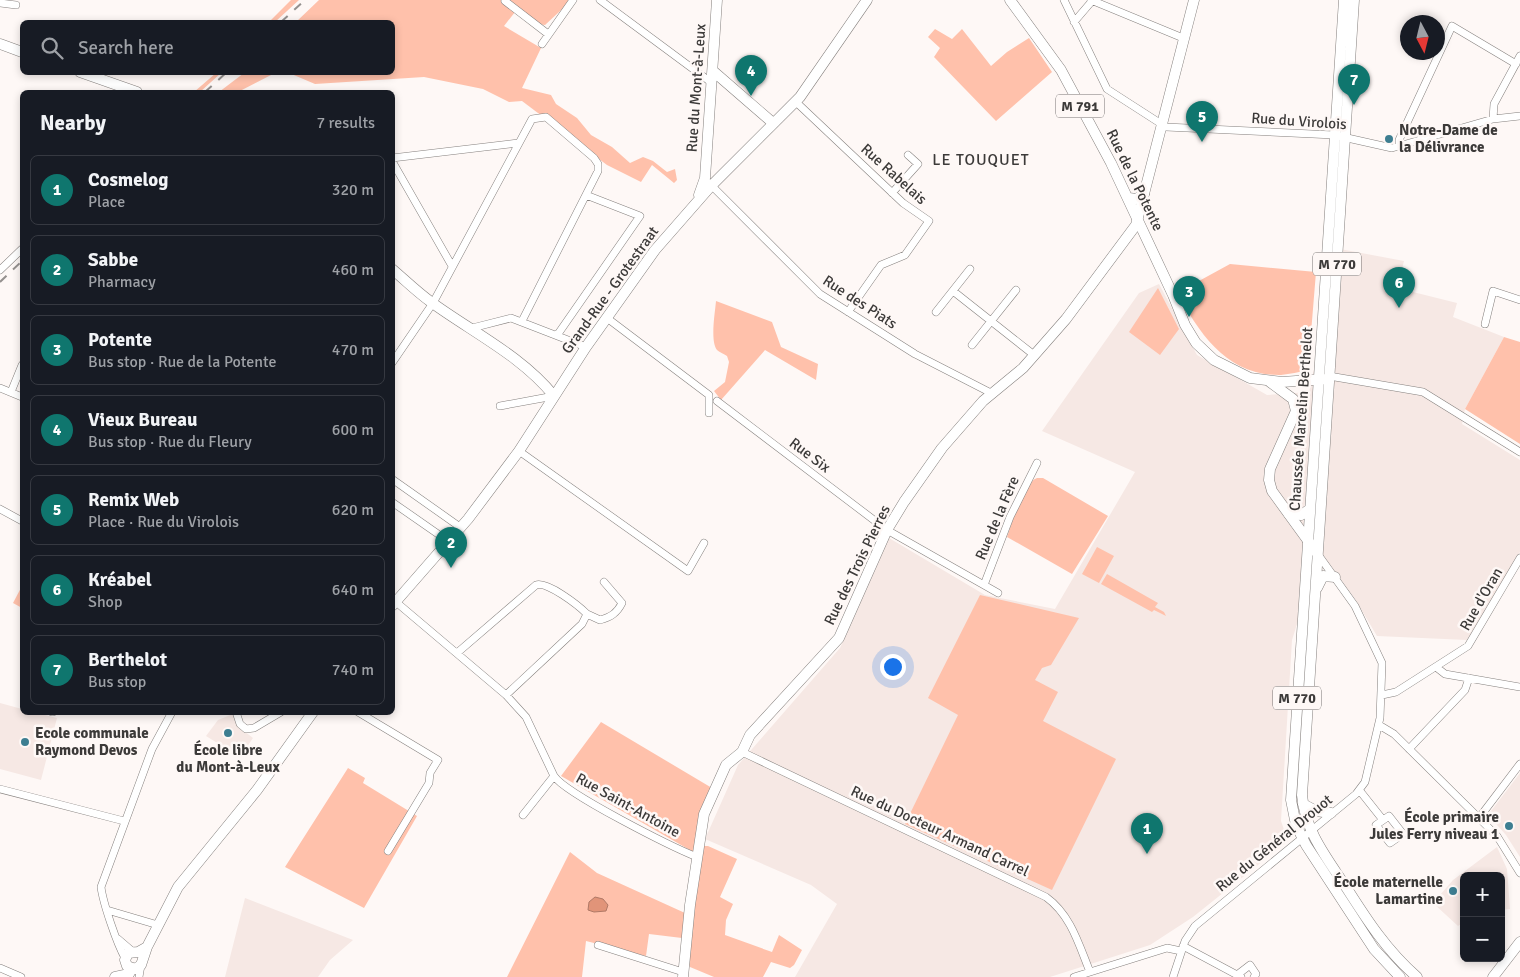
<!DOCTYPE html>
<html lang="en">
<head>
<meta charset="utf-8">
<style>
	body { margin:0; font-family:Signika,sans-serif; background:#242831; color:#f1f3f6 }
	.controls { position:absolute; right:15px; bottom:15px; display:grid; overflow:hidden; border-radius:8px; box-shadow:0 2px 8px #0003 }
	.controls button { width:45px; height:45px; display:grid; place-items:center; padding:0; border:0; border-bottom:1px solid #363941; background:#171b24; color:#f1f3f6; font:25px sans-serif }
	.compass { position:absolute; left:1400px; top:15px; width:45px; height:45px; border-radius:50%; background:#171b24; box-shadow:0 2px 8px #0003; rotate:173deg }
	.you { position:absolute; left:892px; top:666px; width:18px; height:18px; margin:-12px; border:4px solid #fff; border-radius:50%; background:#1a73e8; box-shadow:0 0 0 8px #1a73e833 }
	.badge { display:grid; place-items:center; width:32px; height:32px; border-radius:50%; background:#0f766e; color:#fff; font-size:16px; font-weight:700 }
	.pin { position:absolute; translate:-50% -41px; filter:drop-shadow(0 1px 2px #0008) }
	.pin::after { content:''; position:absolute; top:26px; width:18px; height:15px; background:inherit; clip-path:polygon(0 0,100% 0,50% 100%) }
	.list { margin:0; padding:0; list-style:none }
	h2 { display:flex; justify-content:space-between; align-items:center; height:65px; margin:0; padding:0 20px; font-size:21px }
	h2 small { font-size:16px; font-weight:400; color:#9ea1a6 }
	.list li { display:grid; grid-template-columns:32px 1fr auto; gap:15px; align-items:center; box-sizing:border-box; height:70px; margin:0 10px 10px; padding:0 10px; border:1px solid #363941; border-radius:8px }
	.list b { display:block; font-size:19px; white-space:nowrap }
	.list p { margin:0; font-size:16px; white-space:nowrap; color:#9ea1a6 }
	.list em { font-size:16px; font-style:normal; color:#9ea1a6 }
	.icon { flex:none; width:28px; height:28px; fill:none; stroke:currentColor; stroke-width:2; stroke-linecap:round; stroke-linejoin:round }
	.map { position:relative; flex:none; width:1520px; height:977px; overflow:hidden }
	.search { position:absolute; background:#171b24; box-shadow:0 2px 8px #0003; left:20px; top:20px; width:375px; height:55px; display:flex; align-items:center; gap:12px; box-sizing:border-box; padding:0 18px; border-radius:8px; color:#9ea1a6; font-size:19px }
	.panel { position:absolute; background:#171b24; box-shadow:0 2px 8px #0003; left:20px; top:90px; width:375px; height:625px; border-radius:8px }
	.map>svg:first-child { display:block }
	.built { fill:#f6e8e4 }
	.green { fill:#ffc1ab }
	.water { fill:#e19479; stroke:#b07966 }
	.lines { fill:none; stroke-linecap:round; stroke-linejoin:round }
	.street-casing { stroke:#85807e; stroke-width:8 }
	.secondary-casing { stroke:#85807e; stroke-width:11 }
	.primary-casing { stroke:#85807e; stroke-width:11 }
	.street { stroke:#fff; stroke-width:7 }
	.secondary { stroke:#fff; stroke-width:10 }
	.primary { stroke:#fff; stroke-width:10 }
	.rail { stroke:#94908e; stroke-width:2; stroke-dasharray:9 9; stroke-linecap:butt }
	.poi-dot { fill:#3d7e91; stroke:#fef8f6; stroke-width:2 }
	.labels { text-anchor:middle; stroke-width:5; stroke-linejoin:round; paint-order:stroke }
	.shield { fill:#fef8f6; stroke:#767372; stroke-width:1 }
	.shield-label { font-size:14px; font-weight:bold; fill:#3c3a39 }
	.street-label { font-size:15px; fill:#3c3a39; stroke:#fef8f6 }
	.poi-label { font-size:15px; font-weight:bold; fill:#3c3a39; stroke:#fef8f6; text-anchor:start }
	.neighbourhood-label { font-size:16px; letter-spacing:1px; fill:#3c3a39; stroke:#fef8f6 }
</style>
</head>
<body>
<div class="map">
<svg width="1520" height="977" viewBox="0 0 1520 977">
	<rect width="100%" height="100%" fill="#fef8f6"/>
	<!-- built -->
	<path class="built" d="M1340,249L1404,261L1397,288L1457,303L1453,317L1504,337L1465,409L1462,424L1520,460V552L1467,640L1377,636L1355,599L1320,551L1292,640L1281,821L1288,841L1193,917L1150,945L1050,977H795L837,904L811,885L705,839L738,765L840,648L889,538L985,595L1055,609L1135,472L1042,431L1139,293L1159,284L1197,355L1267,395L1309,392Z
		M0,703L22,709V712L37,713L57,718L41,780L0,769Z
		M233,714L244,731L253,738L240,757L206,736L218,720Z
		M1520,773V857L1506,835L1488,815Z
		M1497,847L1507,869L1510,909L1501,910V876H1464V922L1458,926L1433,903L1453,880Z
		M245,898L353,940L330,960L318,977H225Z"/>
	<!-- green -->
	<path class="green" d="M291,0H299L275,22H269Z
		M319,0H572L545,25L538,24L515,12L504,26L541,48L522,88L551,95L556,104L577,118L591,135L612,147L630,163L643,157L653,161L667,172L675,169L677,180L674,183L652,165L641,182L607,165L522,101L509,102L483,89L424,77L315,84L289,73L392,72V22H296Z
		M935,29L952,39L962,29L991,66L1007,52L1029,38L1052,72L996,121L934,57L940,48L928,37Z
		M216,73H221L200,92H194Z
		M244,73H275L238,92H219Z
		M1230,264L1316,272L1308,370C1299,372 1290,374 1281,375C1227,376 1200,334 1177,293Z
		M1158,288L1179,329L1160,355L1129,332Z
		M716,301L772,322L781,347L818,364L816,380L765,350L721,400L714,391L725,382L729,362L727,356C724,354 719,352 717,350C710,341 715,313 716,301Z
		M1504,337L1520,342V444L1465,409Z
		M1037,478H1043L1108,516L1072,574L1007,537C1012,523 1023,483 1037,478Z
		M1097,547L1114,556L1099,583L1082,574Z
		M1107,574L1158,603L1155,607L1164,612L1166,616L1154,610L1152,612L1101,584Z
		M22,586V608L13,603Z
		M980,595L1079,618L1051,665L1042,668L1035,680L1058,692L1043,721L1116,759L1052,890L905,824L958,715L928,698Z
		M601,722L712,788L695,853L561,776Z
		M348,768L365,778L363,783L417,816L364,908L285,867Z
		M702,846H708L737,859L720,897L733,904L726,920L725,935L772,952L779,935L802,950L794,965L790,968L771,962L763,977H714L690,967L688,962Z
		M570,852L597,873L685,913L682,938L649,934L646,956L586,941L582,977H507Z"/>
	<!-- water -->
	<path class="water" d="M595,897L603,899L608,905L606,911L594,912L588,910L589,902Z"/>
	<g class="lines">
		<defs>
			<path id="street" d="M600,0L712,83
				M1064,0L1107,89L1166,127L1334,135L1392,148L1493,119L1520,116
				M1091,0L1183,38
				M505,1L548,34
				M0,3L16,5
				M1074,22L1092,1
				M542,44L573,0
				M796,102L903,203L929,221L905,255L881,265L848,312
				M1493,119L1494,104L1520,56
				M1399,147V140L1452,26L1516,64
				M392,158L518,143
				M392,161L452,266
				M709,183L820,294L915,354L993,394
				M892,193L918,164L908,155
				M0,270L22,249
				M953,291L1034,355
				M936,312L970,269
				M607,318L709,395V413
				M1485,324L1493,291L1520,300
				M472,328L511,318L586,347
				M558,334L640,216L586,195
				M972,345L1016,290
				M392,363L433,303L532,119L546,117L594,158L598,164V171L522,321
				M1329,376L1423,392L1520,452
				M0,388L22,397
				M11,392L22,365
				M717,401L887,530L998,593
				M500,406L554,396
				M519,451L688,571L704,543
				M392,479L460,527
				M392,502L448,541
				M0,509L22,521
				M984,585L1010,517L1037,463
				M396,602L506,695L526,717L554,776C566,794 672,847 697,857
				M587,614L600,620C611,617 617,613 622,603L604,582
				M457,653L536,585C547,581 578,605 587,614L582,624L506,695
				M1436,667L1445,674L1520,687
				M1382,695L1396,692L1468,646L1520,558
				M52,712H53
				M236,712L240,724L246,729L254,728L281,712
				M358,712L438,760L430,773L429,783L388,851
				M1379,725L1394,734L1497,836L1520,873
				M1409,749L1465,690L1469,678
				M742,752L1046,897C1071,915 1079,945 1090,972
				M0,789L124,821
				M1360,791L1383,820
				M523,815L554,776
				M1389,816L1403,834L1390,843L1376,825Z
				M1479,818L1520,764
				M107,910L158,925
				M118,939L132,951
				M598,945L683,972
				M1183,946L1241,977
				M125,958C117,944 103,903 101,887L152,749L172,712
				M0,968L21,977
				M1237,975L1250,965L1256,974L1254,977
				M139,977L141,965
				M1074,977L1167,948L1181,951
				M1173,977L1185,941L1195,926L1356,794L1365,782L1380,718L1382,663L1355,606L1317,553"/>
			<path id="secondary" d="M0,44L22,52
				M713,71L773,123
				M80,72L137,92
				M699,195L705,178L717,0
				M392,269C405,280 417,292 431,302C472,332 522,356 554,396
				M1270,382L1293,399L1296,411L1270,469L1269,480L1272,491L1317,553
				M392,606L468,519L519,451L586,347L655,250L711,186L800,97L867,0
				M147,947L138,952L128,953L125,960L127,966L135,969L141,965L147,947L178,887L257,790L313,712
				M115,977L129,974L132,969
				M683,977L690,905L704,814L726,765L742,752L750,735L839,638L887,530L904,502L942,448L983,401L1023,368L1066,319L1136,225L1194,0
				M1493,977L1520,942"/>
			<path id="primary" d="M1010,0L1061,70L1111,163L1173,295L1185,325L1196,343L1214,360L1250,378L1282,382L1325,379
				M1344,0L1291,800L1296,825L1306,845L1374,949L1400,977
				M1354,0L1302,795C1305,831 1327,858 1346,887C1367,920 1387,951 1417,977
				M1129,198L1136,199L1144,194
				M1289,514L1301,515L1310,509
				M1317,588L1323,576L1335,577
				M1303,804L1316,811L1331,813"/>
		</defs>
		<!-- street casing -->
		<use href="#street" class="street-casing"/>
		<!-- secondary casing -->
		<use href="#secondary" class="secondary-casing"/>
		<!-- primary casing -->
		<use href="#primary" class="primary-casing"/>
		<!-- street -->
		<use href="#street" class="street"/>
		<!-- secondary -->
		<use href="#secondary" class="secondary"/>
		<!-- primary -->
		<use href="#primary" class="primary"/>
		<!-- rail -->
		<path class="rail" d="M281,22L305,0
			M205,92L227,72
			M0,282L22,261"/>
	</g>
	<!-- markers -->
	<g class="poi-dot">
		<circle cx="1389" cy="139" r="5"/>
		<circle cx="228" cy="733" r="5"/>
		<circle cx="25" cy="742" r="5"/>
		<circle cx="1509" cy="826" r="5"/>
		<circle cx="1453" cy="891" r="5"/>
	</g>
	<g class="labels">
		<!-- shield labels -->
		<g class="shield">
			<rect x="1056" y="94.5" width="48" height="23" rx="4"/>
			<rect x="1313" y="252.5" width="48" height="23" rx="4"/>
			<rect x="1273" y="686.5" width="48" height="23" rx="4"/>
		</g>
		<g class="shield-label">
			<text x="1080" y="111">M 791</text>
			<text x="1337" y="269">M 770</text>
			<text x="1297" y="703">M 770</text>
		</g>
		<!-- street labels -->
		<g class="street-label">
			<text transform="translate(696 88) rotate(-86)" y="5">Rue du Mont-à-Leux</text>
			<text transform="translate(1299 121) rotate(4)" y="5">Rue du Virolois</text>
			<text transform="translate(894 174) rotate(42)" y="5">Rue Rabelais</text>
			<text transform="translate(1135 180) rotate(64)" y="5">Rue de la Potente</text>
			<text transform="translate(610 290) rotate(-54)" y="5">Grand-Rue - Grotestraat</text>
			<text transform="translate(860 302) rotate(33)" y="5">Rue des Piats</text>
			<text transform="translate(1301 419) rotate(-86)" y="5">Chaussée Marcelin Berthelot</text>
			<text transform="translate(810 455) rotate(37)" y="5">Rue Six</text>
			<text transform="translate(997 518) rotate(-67)" y="5">Rue de la Fère</text>
			<text transform="translate(857 565) rotate(-64)" y="5">Rue des Trois Pierres</text>
			<text transform="translate(1481 599) rotate(-60)" y="5">Rue d'Oran</text>
			<text transform="translate(628 805) rotate(29)" y="5">Rue Saint-Antoine</text>
			<text transform="translate(940 831) rotate(25)" y="5">Rue du Docteur Armand Carrel</text>
			<text transform="translate(1274 843) rotate(-39)" y="5">Rue du Général Drouot</text>
		</g>
		<!-- poi labels -->
		<g class="poi-label">
			<text x="1399" y="135">Notre-Dame de<tspan x="1399" dy="17">la Délivrance</tspan></text>
			<text x="35" y="738">Ecole communale<tspan x="35" dy="17">Raymond Devos</tspan></text>
			<text x="228" y="755" text-anchor="middle">École libre<tspan x="228" dy="17">du Mont-à-Leux</tspan></text>
			<text x="1499" y="822" text-anchor="end">École primaire<tspan x="1499" dy="17">Jules Ferry niveau 1</tspan></text>
			<text x="1443" y="887" text-anchor="end">École maternelle<tspan x="1443" dy="17">Lamartine</tspan></text>
		</g>
		<!-- neighbourhood labels -->
		<g class="neighbourhood-label">
			<text x="981" y="165">LE TOUQUET</text>
		</g>
	</g>
</svg>
<div class="controls">
<button>+</button>
<button>−</button>
</div>
<svg class="compass" viewBox="-18 -18 36 36"><path d="M0-13l5 13h-10z" fill="#e53935"/><path d="M0 13l5-13h-10z" fill="#9ea1a6"/></svg>
<div class="you"></div>
<div class="pin badge" style="left:1147px;top:854px">1</div>
<div class="pin badge" style="left:451px;top:568px">2</div>
<div class="pin badge" style="left:1189px;top:317px">3</div>
<div class="pin badge" style="left:751px;top:96px">4</div>
<div class="pin badge" style="left:1202px;top:142px">5</div>
<div class="pin badge" style="left:1399px;top:308px">6</div>
<div class="pin badge" style="left:1354px;top:105px">7</div>
<div class="search"><svg class="icon" aria-label="search" viewBox="0 0 24 24"><circle cx="10" cy="10" r="6"/><path d="M15 15l6 6"/></svg>Search here</div>
<section class="panel">
<h2>Nearby<small>7 results</small></h2>
<ul class="list">
<li><span class="badge">1</span><div><b>Cosmelog</b><p>Place</p></div><em>320 m</em></li>
<li><span class="badge">2</span><div><b>Sabbe</b><p>Pharmacy</p></div><em>460 m</em></li>
<li><span class="badge">3</span><div><b>Potente</b><p>Bus stop · Rue de la Potente</p></div><em>470 m</em></li>
<li><span class="badge">4</span><div><b>Vieux Bureau</b><p>Bus stop · Rue du Fleury</p></div><em>600 m</em></li>
<li><span class="badge">5</span><div><b>Remix Web</b><p>Place · Rue du Virolois</p></div><em>620 m</em></li>
<li><span class="badge">6</span><div><b>Kréabel</b><p>Shop</p></div><em>640 m</em></li>
<li><span class="badge">7</span><div><b>Berthelot</b><p>Bus stop</p></div><em>740 m</em></li>
</ul>
</section>
</div>
</body>
</html>
